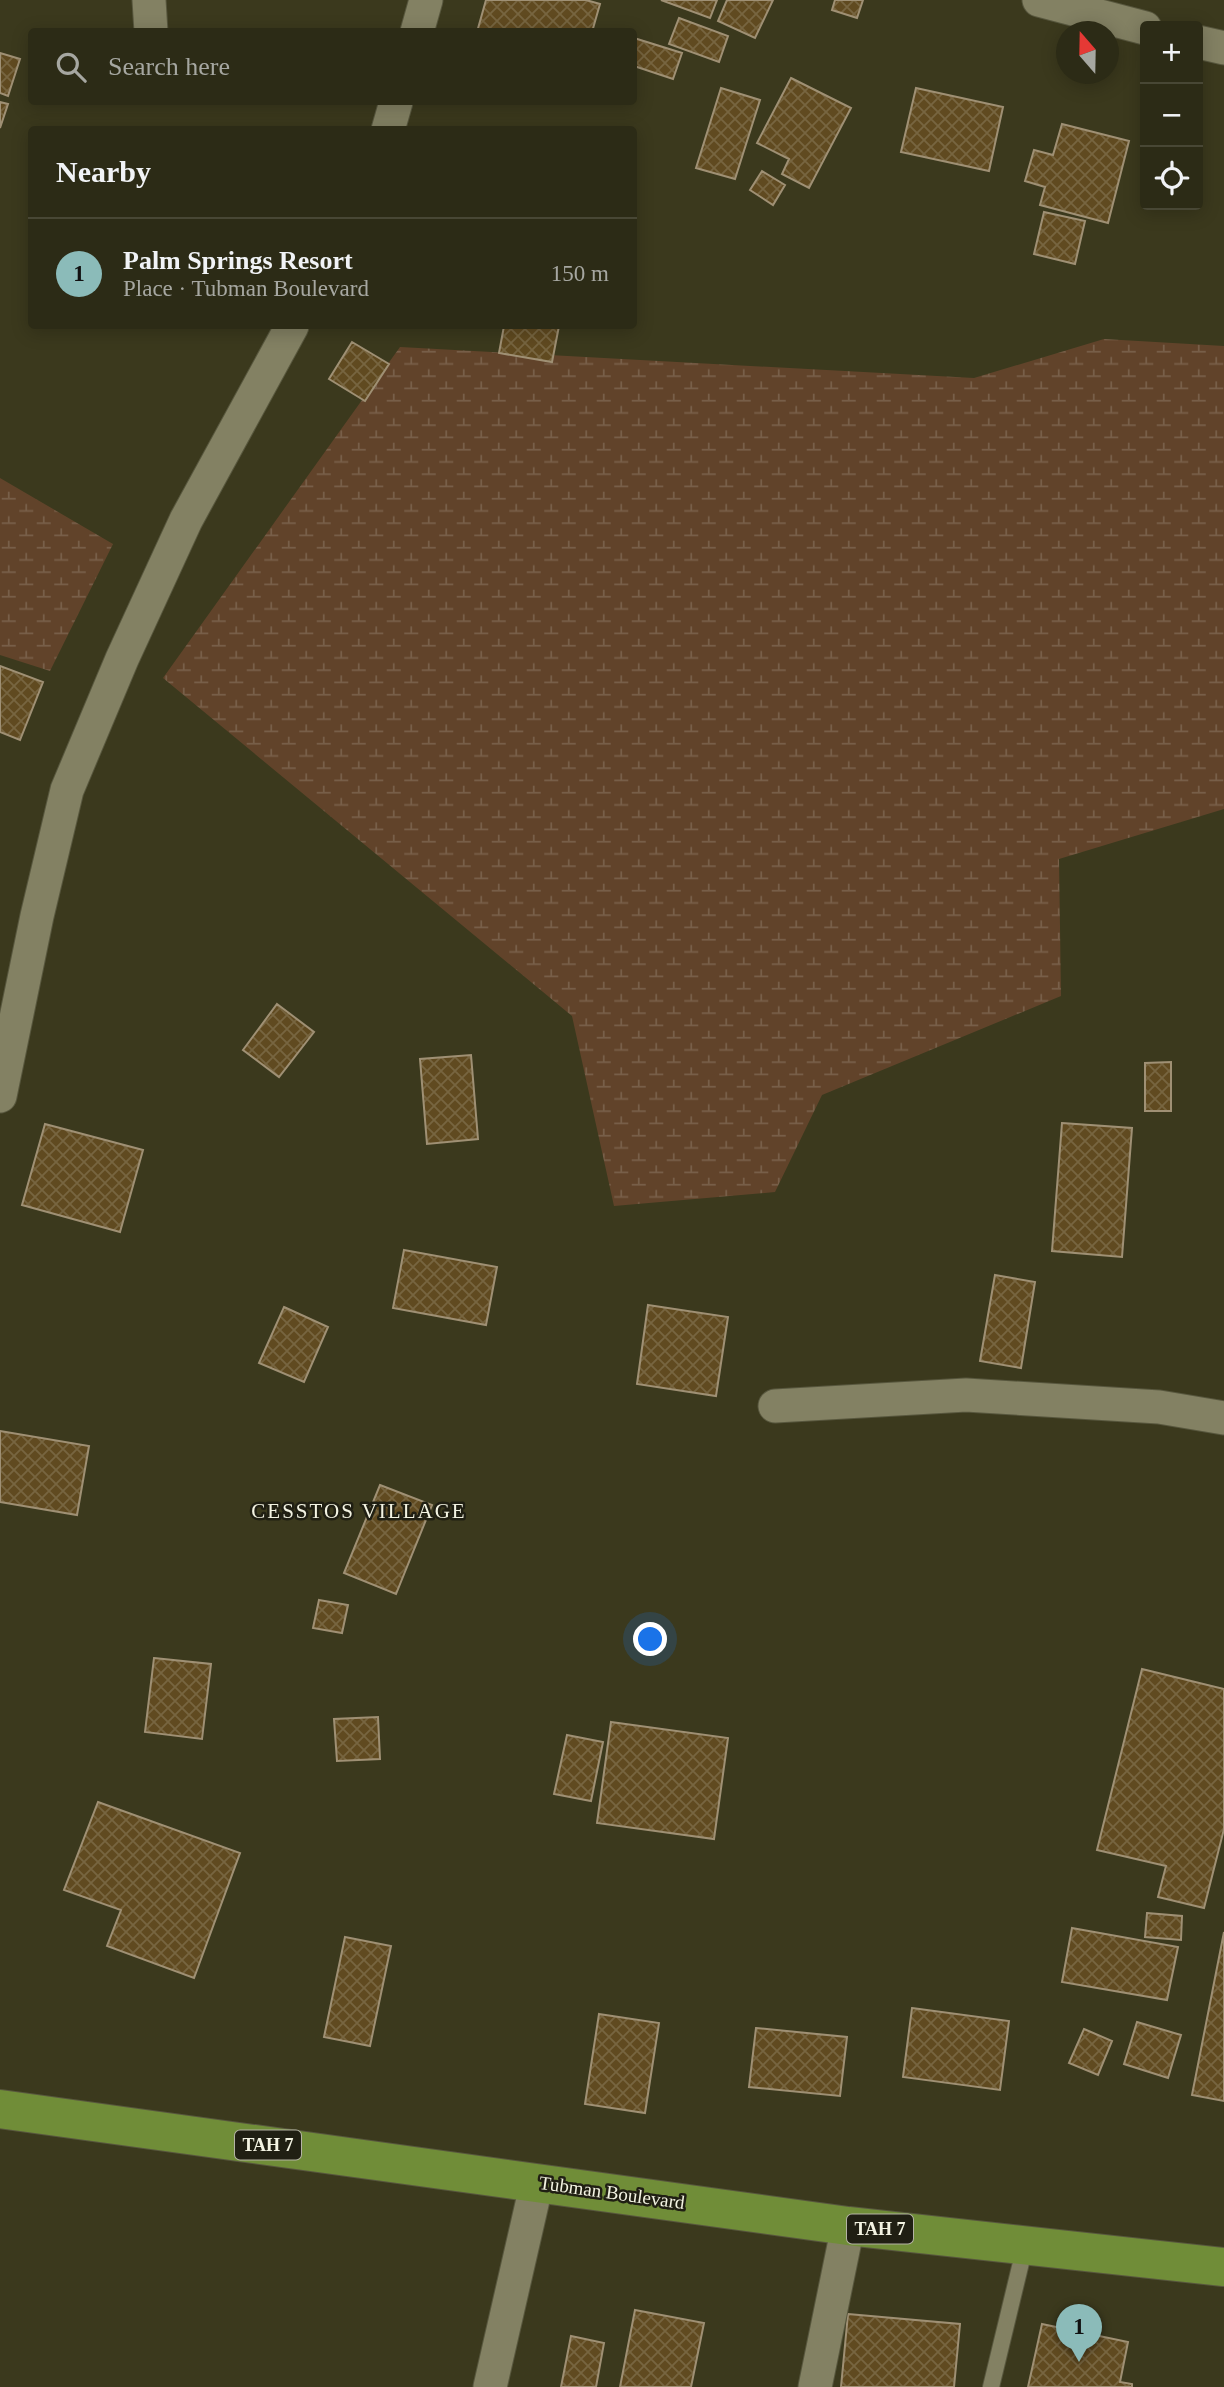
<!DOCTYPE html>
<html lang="en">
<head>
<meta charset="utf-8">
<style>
	body { margin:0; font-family:"Times New Roman",serif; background:#34331f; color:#f1f3f6 }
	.controls { position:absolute; right:21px; top:21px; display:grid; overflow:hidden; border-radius:7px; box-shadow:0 4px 18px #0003 }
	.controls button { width:63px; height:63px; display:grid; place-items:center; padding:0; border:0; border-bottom:2px solid #484735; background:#2c2b16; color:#f1f3f6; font:35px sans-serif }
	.compass { position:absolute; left:1056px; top:21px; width:63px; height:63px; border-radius:50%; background:#2c2b16; box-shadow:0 4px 18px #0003; rotate:340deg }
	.you { position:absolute; left:651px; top:1640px; width:24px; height:24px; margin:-18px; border:5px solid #fff; border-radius:50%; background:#1a73e8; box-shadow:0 0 0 10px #1a73e833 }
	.badge { display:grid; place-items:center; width:46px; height:46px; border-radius:50%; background:#8bbbb9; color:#111; font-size:23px; font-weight:700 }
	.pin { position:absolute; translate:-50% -58px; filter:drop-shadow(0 2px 4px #0008) }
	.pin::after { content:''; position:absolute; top:37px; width:24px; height:21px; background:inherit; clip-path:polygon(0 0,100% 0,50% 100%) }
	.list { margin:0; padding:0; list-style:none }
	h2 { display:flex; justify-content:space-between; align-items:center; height:91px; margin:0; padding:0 28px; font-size:30px }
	h2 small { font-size:23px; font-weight:400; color:#a6a7a1 }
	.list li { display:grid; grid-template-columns:46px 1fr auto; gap:21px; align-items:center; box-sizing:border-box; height:112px; padding:0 28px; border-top:2px solid #484735 }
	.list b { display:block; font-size:26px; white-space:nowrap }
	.list p { margin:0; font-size:23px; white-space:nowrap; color:#a6a7a1 }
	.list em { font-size:23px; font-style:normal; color:#a6a7a1 }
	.icon { flex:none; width:38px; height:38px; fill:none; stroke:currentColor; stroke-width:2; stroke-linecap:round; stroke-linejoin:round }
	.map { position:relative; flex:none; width:1224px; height:2387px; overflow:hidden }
	.search { position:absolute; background:#2c2b16; box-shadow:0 4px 18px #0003; left:28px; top:28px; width:609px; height:77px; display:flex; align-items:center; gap:18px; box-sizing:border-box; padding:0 24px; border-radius:7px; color:#a6a7a1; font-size:26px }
	.panel { position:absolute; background:#2c2b16; box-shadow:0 4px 18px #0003; left:28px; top:126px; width:609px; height:203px; border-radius:7px }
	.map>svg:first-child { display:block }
	.wetland { fill:url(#wetland-marsh) }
	.building { fill:url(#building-cross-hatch); stroke:#9f9074; stroke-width:2 }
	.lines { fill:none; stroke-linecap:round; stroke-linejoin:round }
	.service-casing { stroke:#58573e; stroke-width:18 }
	.minor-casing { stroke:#58573e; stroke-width:35 }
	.trunk-casing { stroke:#58573e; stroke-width:40 }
	.service { stroke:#838163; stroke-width:16 }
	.minor { stroke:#838163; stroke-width:33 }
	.trunk { stroke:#708d38; stroke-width:38 }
	.labels { text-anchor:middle; stroke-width:5; stroke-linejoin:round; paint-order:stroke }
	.shield { fill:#201f13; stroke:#b4b3a4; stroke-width:2 }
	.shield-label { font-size:18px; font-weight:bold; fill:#f3f3e2 }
	.street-label { font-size:19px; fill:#f3f3e2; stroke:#201f13 }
	.neighbourhood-label { font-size:21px; letter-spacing:2px; fill:#f3f3e2; stroke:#201f13 }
</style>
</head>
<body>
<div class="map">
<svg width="1224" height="2387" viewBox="0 0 1224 2387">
	<defs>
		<pattern id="wetland-marsh" width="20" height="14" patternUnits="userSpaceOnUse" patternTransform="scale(1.75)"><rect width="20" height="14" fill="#61432a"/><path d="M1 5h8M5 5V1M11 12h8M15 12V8" fill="none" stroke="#785f49"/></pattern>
		<pattern id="building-cross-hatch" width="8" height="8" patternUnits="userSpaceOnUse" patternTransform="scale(1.75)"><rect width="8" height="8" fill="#604a20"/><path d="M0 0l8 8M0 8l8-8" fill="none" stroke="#776540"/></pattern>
	</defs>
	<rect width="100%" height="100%" fill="#3b391d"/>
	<!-- wetland -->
	<path class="wetland" d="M1104,339L1224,346V809L1059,859L1061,996L822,1095L775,1192L614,1206L572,1016L163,678L400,347L974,378Z
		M0,478L113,544L50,671L0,655Z"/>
	<!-- building -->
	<path class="building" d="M486,0H586L600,4L592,32H477Z
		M661,0H717L710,18Z
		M727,0H773L755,38L718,21Z
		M835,0H863L857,18L832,10Z
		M679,18L728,36L719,62L669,44Z
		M634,38L682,53L673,79L634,66Z
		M0,53L20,59L8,96L0,93Z
		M791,78L851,108L809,188L782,174L789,159L757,143Z
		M721,88L760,100L735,179L696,168Z
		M916,88L1003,107L989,171L901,152Z
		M0,102L8,104L0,128Z
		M1062,124L1129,141L1108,223L1040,205L1045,187L1025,181L1034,150L1053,155Z
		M762,171L785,185L773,205L750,190Z
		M1044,212L1085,221L1075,264L1034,254Z
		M504,326H559L552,362L499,353Z
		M352,342L389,364L365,401L329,379Z
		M0,666L43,682L20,740L0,732Z
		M277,1004L314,1032L279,1077L243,1050Z
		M471,1055L478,1139L427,1144L420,1059Z
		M1171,1062V1111H1145V1063Z
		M1062,1123L1132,1128L1122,1257L1052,1251Z
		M45,1124L143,1150L120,1232L22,1205Z
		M404,1250L497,1267L486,1325L393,1308Z
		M995,1275L1035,1282L1021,1368L980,1361Z
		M648,1305L728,1317L716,1396L637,1384Z
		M284,1307L328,1327L304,1382L259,1363Z
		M0,1431L89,1446L77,1515L0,1502Z
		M380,1485L432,1505L396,1594L344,1573Z
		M319,1600L348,1605L342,1633L313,1628Z
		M154,1658L211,1664L202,1739L145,1732Z
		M1142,1669L1224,1689V1829L1204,1908L1158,1897L1166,1866L1097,1850Z
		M378,1717L380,1759L337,1761L334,1719Z
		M611,1722L728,1738L714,1839L597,1823Z
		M567,1735L603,1742L591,1801L554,1794Z
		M98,1802L240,1853L194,1978L107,1946L121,1910L64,1890Z
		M1147,1913L1182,1916L1181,1940L1145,1937Z
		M1072,1928L1178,1947L1167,2000L1062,1982Z
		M1224,1932V2101L1192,2095Z
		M345,1937L391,1946L370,2046L324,2037Z
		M912,2008L1009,2021L1000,2090L903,2077Z
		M599,2014L659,2023L645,2113L585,2104Z
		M1137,2022L1181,2035L1168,2078L1124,2064Z
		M756,2028L847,2037L840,2096L749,2087Z
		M1084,2029L1112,2041L1098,2075L1069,2063Z
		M635,2310L704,2323L691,2387H620Z
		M848,2314L960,2324L954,2387H841Z
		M1042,2324L1128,2342L1120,2382L1132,2384V2387H1028Z
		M571,2336L604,2343L596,2387H561Z"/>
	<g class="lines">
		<defs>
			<path id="service" d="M991,2387L1025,2246"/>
			<path id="minor" d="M149,0L151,32
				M1039,0L1145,28
				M417,32L426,0
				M1198,42L1224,48
				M388,130L396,102
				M0,1096L37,916L67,790L122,659L186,520L292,326
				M775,1406L966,1395L1159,1407L1224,1418
				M490,2387L537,2182
				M815,2387L848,2226"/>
			<path id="trunk" d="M0,2109L848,2226L1224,2267"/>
		</defs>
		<!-- service casing -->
		<use href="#service" class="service-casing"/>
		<!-- minor casing -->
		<use href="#minor" class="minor-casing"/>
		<!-- trunk casing -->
		<use href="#trunk" class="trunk-casing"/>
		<!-- service -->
		<use href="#service" class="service"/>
		<!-- minor -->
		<use href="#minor" class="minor"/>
		<!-- trunk -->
		<use href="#trunk" class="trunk"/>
	</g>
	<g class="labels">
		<!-- shield labels -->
		<g class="shield">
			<rect x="235" y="2130.5" width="66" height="29" rx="5"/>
			<rect x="847" y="2214.5" width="66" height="29" rx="5"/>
		</g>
		<g class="shield-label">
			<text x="268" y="2151">TAH 7</text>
			<text x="880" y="2235">TAH 7</text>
		</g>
		<!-- street labels -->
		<g class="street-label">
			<text transform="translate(612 2192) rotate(8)" y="7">Tubman Boulevard</text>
		</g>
		<!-- neighbourhood labels -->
		<g class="neighbourhood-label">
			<text x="359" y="1518">CESSTOS VILLAGE</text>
		</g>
	</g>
</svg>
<div class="controls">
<button>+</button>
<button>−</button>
<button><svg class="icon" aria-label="locate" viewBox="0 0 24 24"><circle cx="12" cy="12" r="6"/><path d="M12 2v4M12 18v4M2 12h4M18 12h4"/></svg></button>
</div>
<svg class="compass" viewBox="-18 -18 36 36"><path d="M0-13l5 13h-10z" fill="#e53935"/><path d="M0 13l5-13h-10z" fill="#a6a7a1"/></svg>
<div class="you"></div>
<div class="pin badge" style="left:1079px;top:2362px">1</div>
<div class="search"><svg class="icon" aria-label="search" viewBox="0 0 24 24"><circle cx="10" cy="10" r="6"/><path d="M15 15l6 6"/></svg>Search here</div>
<section class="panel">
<h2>Nearby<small></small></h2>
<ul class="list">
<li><span class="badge">1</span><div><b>Palm Springs Resort</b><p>Place · Tubman Boulevard</p></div><em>150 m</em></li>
</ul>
</section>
</div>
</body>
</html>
